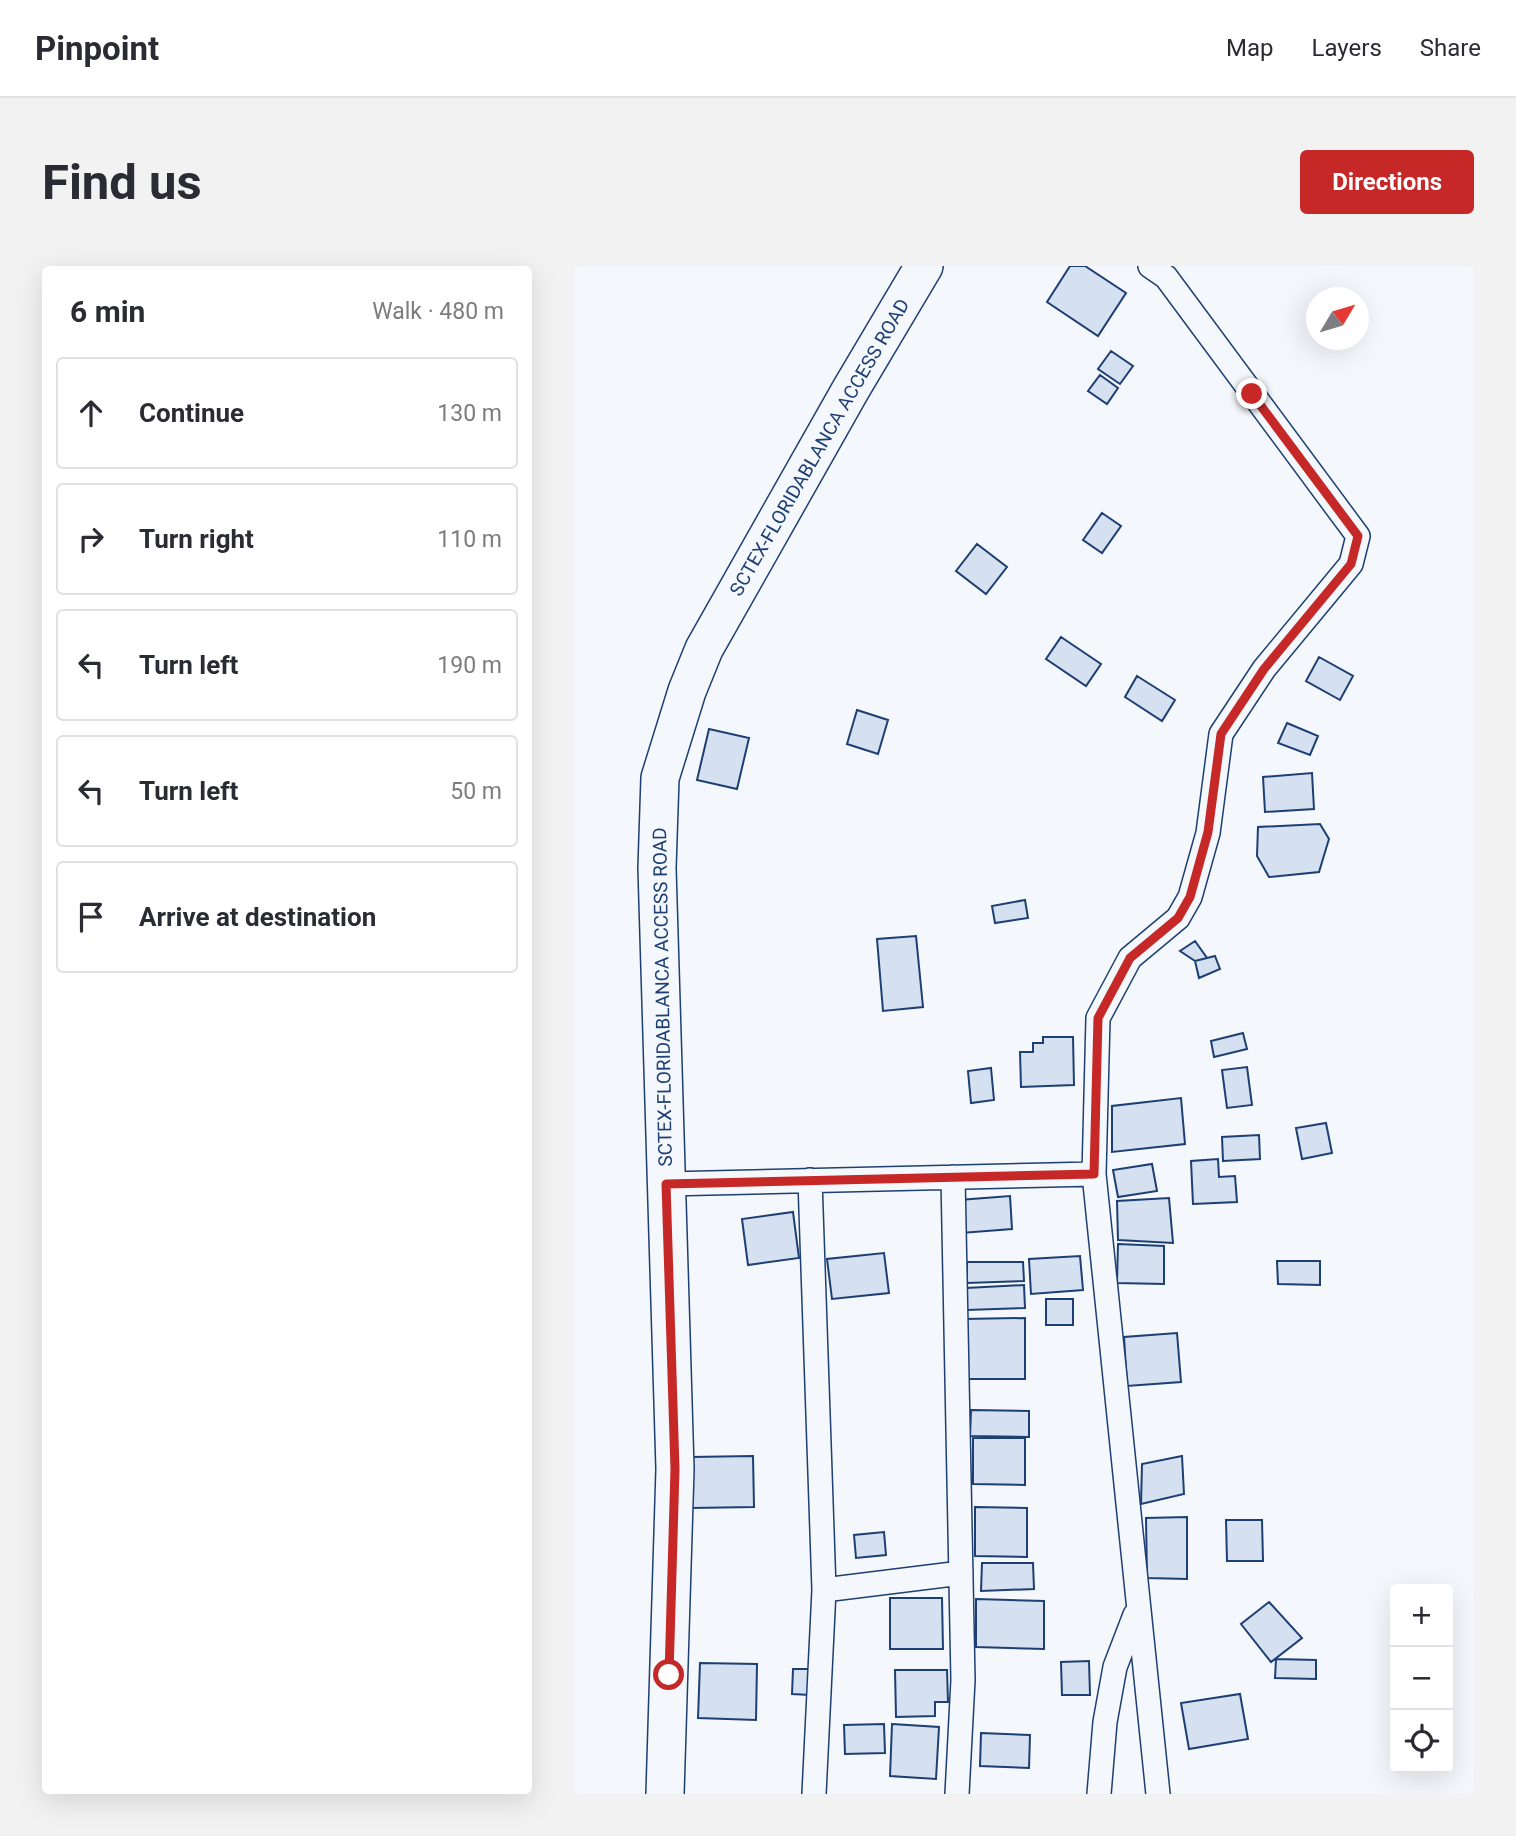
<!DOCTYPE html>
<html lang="en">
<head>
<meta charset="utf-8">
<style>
	body { margin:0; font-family:Roboto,sans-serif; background:#f2f2f3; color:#2b2b33 }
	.controls { position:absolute; right:21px; bottom:21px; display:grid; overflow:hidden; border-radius:7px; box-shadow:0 7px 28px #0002 }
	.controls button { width:63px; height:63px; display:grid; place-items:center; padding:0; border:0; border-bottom:2px solid #e1e1e2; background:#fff; color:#2b2b33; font:35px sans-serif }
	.compass { position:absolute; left:732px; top:21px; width:63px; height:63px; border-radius:50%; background:#fff; box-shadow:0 7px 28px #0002; rotate:52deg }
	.stop { position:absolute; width:21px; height:21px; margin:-16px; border:5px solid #c62828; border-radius:50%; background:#fff }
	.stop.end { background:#c62828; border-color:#fff; box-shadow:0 2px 7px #0008 }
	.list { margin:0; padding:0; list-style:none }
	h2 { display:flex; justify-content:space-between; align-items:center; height:91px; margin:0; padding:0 28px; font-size:30px }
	h2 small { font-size:23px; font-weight:400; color:#7c7c81 }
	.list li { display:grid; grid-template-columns:46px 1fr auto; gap:21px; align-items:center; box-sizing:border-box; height:112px; margin:0 14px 14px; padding:0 14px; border:2px solid #e1e1e2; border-radius:7px }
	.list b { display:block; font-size:26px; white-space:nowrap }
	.list em { font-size:23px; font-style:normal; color:#7c7c81 }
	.icon { flex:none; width:38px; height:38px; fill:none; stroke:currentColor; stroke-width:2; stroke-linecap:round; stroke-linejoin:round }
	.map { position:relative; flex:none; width:900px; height:1528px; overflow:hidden; border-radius:7px }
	header { display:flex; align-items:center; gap:42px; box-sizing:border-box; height:98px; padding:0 35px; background:#fff; border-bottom:2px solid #e1e1e2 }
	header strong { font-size:33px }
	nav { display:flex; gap:38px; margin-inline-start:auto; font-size:24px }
	.intro { display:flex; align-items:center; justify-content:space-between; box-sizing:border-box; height:168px; padding:0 42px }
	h1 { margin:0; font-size:49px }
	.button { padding:18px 32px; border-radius:7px; background:#c62828; color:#fff; font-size:24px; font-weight:700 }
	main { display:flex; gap:42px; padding:0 42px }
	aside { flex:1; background:#fff; border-radius:7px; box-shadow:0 7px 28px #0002 }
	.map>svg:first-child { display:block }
	.building { fill:#d5e0f0; stroke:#1d3f73; stroke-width:2 }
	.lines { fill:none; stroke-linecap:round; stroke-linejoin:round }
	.street-casing { stroke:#1d3f73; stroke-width:26 }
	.primary-casing { stroke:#1d3f73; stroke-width:40 }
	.street { stroke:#f4f7fb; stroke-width:23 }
	.primary { stroke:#f4f7fb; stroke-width:37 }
	.route { stroke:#c62828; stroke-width:9 }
	.labels { text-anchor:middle; stroke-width:5; stroke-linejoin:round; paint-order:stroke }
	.street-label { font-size:19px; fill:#1d3f73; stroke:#f4f7fb }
</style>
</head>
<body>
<header>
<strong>Pinpoint</strong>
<nav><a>Map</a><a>Layers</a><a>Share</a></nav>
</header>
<div class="intro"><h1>Find us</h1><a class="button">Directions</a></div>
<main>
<aside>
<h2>6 min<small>Walk · 480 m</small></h2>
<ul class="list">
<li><svg class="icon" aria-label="ahead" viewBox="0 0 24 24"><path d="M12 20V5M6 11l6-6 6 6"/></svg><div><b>Continue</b></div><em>130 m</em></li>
<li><svg class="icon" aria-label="right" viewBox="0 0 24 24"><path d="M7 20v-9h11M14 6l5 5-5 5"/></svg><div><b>Turn right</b></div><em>110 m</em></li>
<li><svg class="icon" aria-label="left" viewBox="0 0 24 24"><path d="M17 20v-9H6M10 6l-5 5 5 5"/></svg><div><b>Turn left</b></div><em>190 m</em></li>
<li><svg class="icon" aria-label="left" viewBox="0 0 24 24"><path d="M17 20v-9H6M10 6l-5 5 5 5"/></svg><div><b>Turn left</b></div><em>50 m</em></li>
<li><svg class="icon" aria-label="arrive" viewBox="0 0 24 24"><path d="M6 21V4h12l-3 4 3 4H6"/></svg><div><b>Arrive at destination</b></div></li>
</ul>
</aside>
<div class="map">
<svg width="900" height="1528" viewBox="0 0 900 1528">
	<rect width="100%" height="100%" fill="#f4f7fb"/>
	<!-- building -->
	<path class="building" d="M496,0H511L552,27L524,70L473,36Z
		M537,85L559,100L546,118L524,103Z
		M526,109L544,122L533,138L514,125Z
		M528,247L547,260L528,287L509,274Z
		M403,278L433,301L412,328L382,305Z
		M487,371L527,398L512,420L472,393Z
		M745,391L779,410L766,434L732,415Z
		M563,410L601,434L588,455L551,431Z
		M283,444L314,454L304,488L273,478Z
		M713,457L744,470L736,489L704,477Z
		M135,463L175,472L163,523L123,514Z
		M738,507L740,543L691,546L689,511Z
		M746,558L755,573L745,606L695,611L683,590L684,561Z
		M451,634L454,652L421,657L418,640Z
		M342,670L349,741L309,745L303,673Z
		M621,675L633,692L621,695L606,685Z
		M641,690L646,703L625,712L621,695Z
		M669,767L673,783L640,791L637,775Z
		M469,771H499L500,819L447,821L446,786H459V777H469Z
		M673,801L678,839L653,842L648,804Z
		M417,802L420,834L397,837L394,805Z
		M607,832L611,878L538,886V840Z
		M752,857L758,887L728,893L722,862Z
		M685,869L686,893L649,895L648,871Z
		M644,893L645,911L661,910L663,936L619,938L617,895Z
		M578,898L583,925L544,931L539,904Z
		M436,930L438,963L387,967L385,934Z
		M595,932L599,977L544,974L543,935Z
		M219,946L225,992L174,999L168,953Z
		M544,978L590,980V1018L543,1017Z
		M310,987L315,1027L258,1033L253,993Z
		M506,990L509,1024L457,1028L455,993Z
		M703,995H746V1019L704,1018Z
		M393,996H449L450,1015L393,1017Z
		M450,1019L451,1042L393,1044L392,1022Z
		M472,1033H499V1059H472Z
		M451,1052V1113H390L389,1053Z
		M603,1067L607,1116L553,1120L550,1071Z
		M397,1144L455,1145V1171L396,1170Z
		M399,1172H451V1219L399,1218Z
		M179,1190L180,1241L117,1242V1191Z
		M608,1190L610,1228L567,1238L568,1198Z
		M401,1241L453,1242V1291L401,1290Z
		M613,1251V1313L573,1312L572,1252Z
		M652,1254H688L689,1295H653Z
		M310,1266L312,1289L282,1292L280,1269Z
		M408,1297H459L460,1323L407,1325Z
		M316,1332H368L369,1383H316Z
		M402,1333L470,1335V1383L402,1381Z
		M695,1336L728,1372L697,1396L667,1358Z
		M702,1393L742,1394V1413L701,1412Z
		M515,1395L516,1429H488L487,1396Z
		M126,1397L183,1398L182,1454L124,1452Z
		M219,1403H236V1429L218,1428Z
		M321,1404H373L374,1436H361V1450L322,1451Z
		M666,1428L674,1473L615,1483L607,1437Z
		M310,1458L311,1487L271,1488L270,1459Z
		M318,1458L365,1461L362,1513L316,1510Z
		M407,1467L456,1469L455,1502L406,1500Z"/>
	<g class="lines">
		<defs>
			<path id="street" d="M576,0L592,11L784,270L777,298L690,403L647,468L634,567L616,631L604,652L556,692L524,752L520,908L584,1528
				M379,911L389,1414L383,1528
				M236,914L250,1324L240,1528
				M92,918L520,908
				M250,1324L387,1307
				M525,1528L531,1456L541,1401L561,1349"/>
			<path id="primary" d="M91,1528L101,1203L83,602L86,512L113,425L130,383L277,123L350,0"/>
		</defs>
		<!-- street casing -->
		<use href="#street" class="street-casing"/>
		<!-- primary casing -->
		<use href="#primary" class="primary-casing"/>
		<!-- street -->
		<use href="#street" class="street"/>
		<!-- primary -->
		<use href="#primary" class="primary"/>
	</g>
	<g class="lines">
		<!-- route -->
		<path class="route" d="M95,1409L101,1203L92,918L520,908L524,752L556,692L604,652L616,631L634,566L647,468L690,403L777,298L784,270L678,128"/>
	</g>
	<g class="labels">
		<!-- street labels -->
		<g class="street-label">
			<text transform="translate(245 181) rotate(-60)" y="7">SCTEX-FLORIDABLANCA ACCESS ROAD</text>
			<text transform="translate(88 731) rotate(-91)" y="7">SCTEX-FLORIDABLANCA ACCESS ROAD</text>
		</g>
	</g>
</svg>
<div class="controls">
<button>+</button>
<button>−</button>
<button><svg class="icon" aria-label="locate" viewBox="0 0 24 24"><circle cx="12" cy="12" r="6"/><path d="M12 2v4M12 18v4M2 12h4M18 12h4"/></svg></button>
</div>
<svg class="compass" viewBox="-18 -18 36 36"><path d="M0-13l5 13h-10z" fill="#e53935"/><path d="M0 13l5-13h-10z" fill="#7c7c81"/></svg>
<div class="stop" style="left:95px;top:1409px"></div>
<div class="stop end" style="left:678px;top:128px"></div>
</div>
</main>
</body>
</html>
